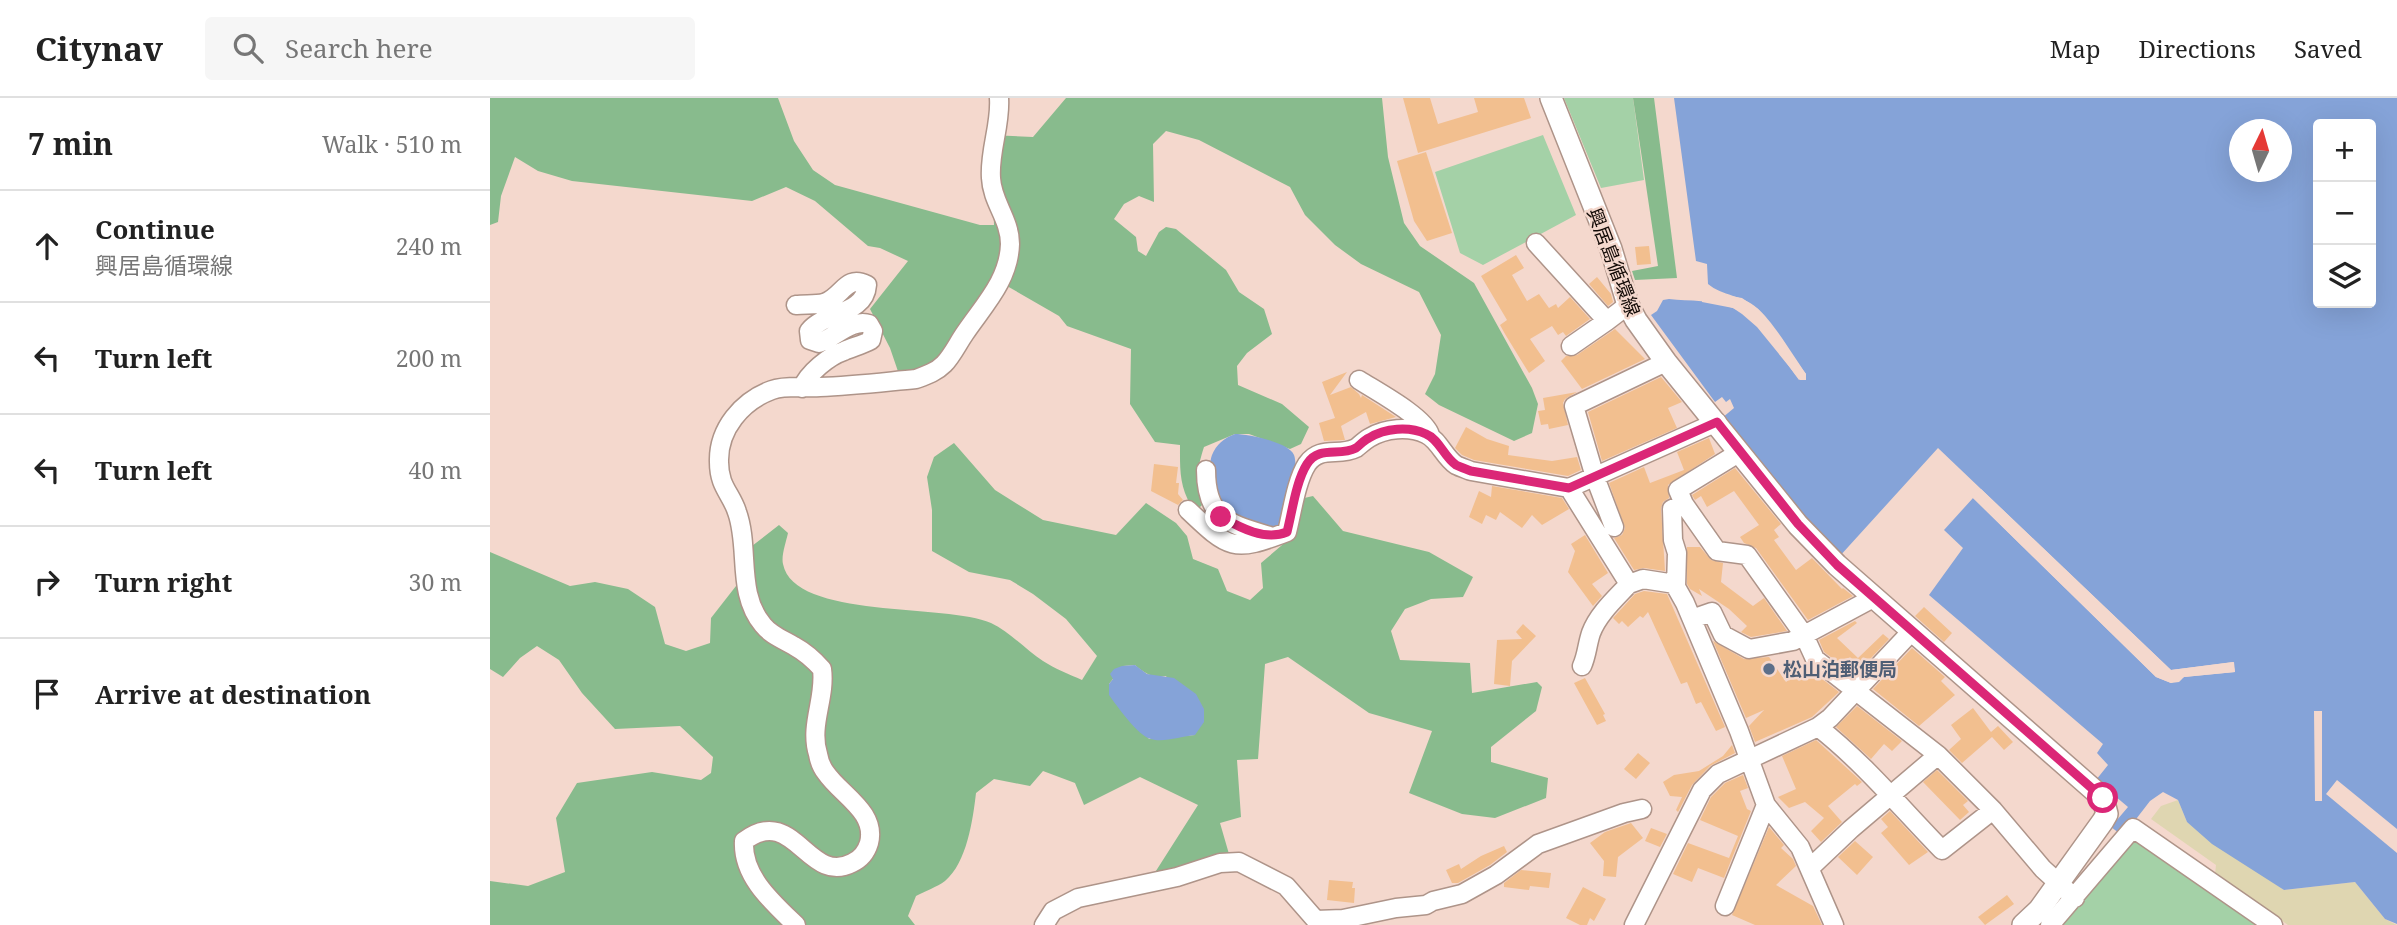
<!DOCTYPE html>
<html lang="en">
<head>
<meta charset="utf-8">
<style>
	body { margin:0; font-family:"Noto Serif","Noto Sans JP",serif; background:#f6f6f6; color:#222 }
	.controls { position:absolute; right:21px; top:21px; display:grid; overflow:hidden; border-radius:7px; box-shadow:0 7px 28px #0002 }
	.controls button { width:63px; height:63px; display:grid; place-items:center; padding:0; border:0; border-bottom:2px solid #e0e0e0; background:#fff; color:#222; font:35px sans-serif }
	.compass { position:absolute; left:1739px; top:21px; width:63px; height:63px; border-radius:50%; background:#fff; box-shadow:0 7px 28px #0002; rotate:5deg }
	.stop { position:absolute; width:21px; height:21px; margin:-16px; border:5px solid #db2777; border-radius:50%; background:#fff }
	.stop.end { background:#db2777; border-color:#fff; box-shadow:0 2px 7px #0008 }
	.list { margin:0; padding:0; list-style:none }
	h2 { display:flex; justify-content:space-between; align-items:center; height:91px; margin:0; padding:0 28px; font-size:30px }
	h2 small { font-size:23px; font-weight:400; color:#767676 }
	.list li { display:grid; grid-template-columns:46px 1fr auto; gap:21px; align-items:center; box-sizing:border-box; height:112px; padding:0 28px; border-top:2px solid #e0e0e0 }
	.list b { display:block; font-size:26px; white-space:nowrap }
	.list p { margin:0; font-size:23px; white-space:nowrap; color:#767676 }
	.list em { font-size:23px; font-style:normal; color:#767676 }
	.icon { flex:none; width:38px; height:38px; fill:none; stroke:currentColor; stroke-width:2; stroke-linecap:round; stroke-linejoin:round }
	.map { position:relative; flex:none; width:1907px; height:827px; overflow:hidden }
	header { display:flex; align-items:center; gap:42px; box-sizing:border-box; height:98px; padding:0 35px; background:#fff; border-bottom:2px solid #e0e0e0 }
	header strong { font-size:33px }
	nav { display:flex; gap:38px; margin-inline-start:auto; font-size:24px }
	.search { width:490px; height:63px; background:#f6f6f6; display:flex; align-items:center; gap:18px; box-sizing:border-box; padding:0 24px; border-radius:7px; color:#767676; font-size:26px }
	main { display:flex }
	aside { flex:1; background:#fff }
	.map>svg:first-child { display:block }
	.green { fill:#a4d1a7 }
	.forest { fill:#88bb8d; fill-rule:evenodd }
	.sand { fill:#dfd6b1 }
	.water { fill:#85a3d8; fill-rule:evenodd }
	.pier { fill:#f4d8cd }
	.building { fill:#f2bf8f }
	.lines { fill:none; stroke-linecap:round; stroke-linejoin:round }
	.minor-casing { stroke:#ae9489; stroke-width:21 }
	.major-casing { stroke:#ae9489; stroke-width:24 }
	.minor { stroke:#fff; stroke-width:18 }
	.major { stroke:#fff; stroke-width:21 }
	.route { stroke:#db2777; stroke-width:9 }
	.service-dot { fill:#5c6f8a; stroke:#f4d8cd; stroke-width:2.5 }
	.labels { text-anchor:middle; stroke-width:5; stroke-linejoin:round; paint-order:stroke }
	.street-label { font-size:19px; fill:#120a06; stroke:#f4d8cd }
	.service-label { font-size:19px; font-weight:bold; fill:#4e5e75; stroke:#f4d8cd; text-anchor:start }
</style>
</head>
<body>
<header>
<strong>Citynav</strong>
<div class="search"><svg class="icon" aria-label="search" viewBox="0 0 24 24"><circle cx="10" cy="10" r="6"/><path d="M15 15l6 6"/></svg>Search here</div>
<nav><a>Map</a><a>Directions</a><a>Saved</a></nav>
</header>
<main>
<aside>
<h2>7 min<small>Walk · 510 m</small></h2>
<ul class="list">
<li><svg class="icon" aria-label="ahead" viewBox="0 0 24 24"><path d="M12 20V5M6 11l6-6 6 6"/></svg><div><b>Continue</b><p>興居島循環線</p></div><em>240 m</em></li>
<li><svg class="icon" aria-label="left" viewBox="0 0 24 24"><path d="M17 20v-9H6M10 6l-5 5 5 5"/></svg><div><b>Turn left</b></div><em>200 m</em></li>
<li><svg class="icon" aria-label="left" viewBox="0 0 24 24"><path d="M17 20v-9H6M10 6l-5 5 5 5"/></svg><div><b>Turn left</b></div><em>40 m</em></li>
<li><svg class="icon" aria-label="right" viewBox="0 0 24 24"><path d="M7 20v-9h11M14 6l5 5-5 5"/></svg><div><b>Turn right</b></div><em>30 m</em></li>
<li><svg class="icon" aria-label="arrive" viewBox="0 0 24 24"><path d="M6 21V4h12l-3 4 3 4H6"/></svg><div><b>Arrive at destination</b></div></li>
</ul>
</aside>
<div class="map">
<svg width="1907" height="827" viewBox="0 0 1907 827">
	<rect width="100%" height="100%" fill="#f4d8cd"/>
	<!-- green -->
	<path class="green" d="M1074,0H1143L1154,82L1111,90Z
		M1053,37L1086,117L993,167L970,155L945,74Z
		M1644,736L1774,827H1565Z"/>
	<!-- forest -->
	<path class="forest" d="M0,0H288L304,43L323,72L345,87L490,127H504L501,37L543,39L576,0H892L898,59L914,125L930,148L984,185L1042,290L1048,306L1042,335L1024,343L949,307L935,296L945,276L951,237L929,194L871,166L845,147L815,117L800,89L709,42L676,33L663,46L664,104L649,98L634,106L624,121L646,139L648,153L656,158L669,134L676,129L686,131L736,172L749,194L774,211L782,236L757,255L747,268L748,287L792,306L819,329L811,346L800,351L759,336H745L714,349C707,371 705,382 715,404L709,410L701,407C689,388 690,369 690,347L665,344L640,306L641,251L577,228L569,218L517,188L456,275L413,288L400,250L380,211L418,163L390,150L378,148L325,103L296,89L262,103L82,83L48,73L25,59L11,98L8,124L0,127Z
		M1143,0H1164L1187,180L1145,182L1142,173L1168,168Z
		M464,345L505,392L553,422L626,437L656,405L686,425L697,438L703,461L728,471L737,493L760,502L773,490L771,465L798,442L810,401L823,398L853,433L939,454L983,479L973,499L941,501L915,511L901,533L910,562L980,565L982,595L1047,584L1052,589L1046,613L1001,649V664L1058,680L1056,700L1005,720L972,716L919,695L942,633L879,615L798,559L775,566L768,661L747,662L751,719L730,725L739,756L664,776L708,707L650,679L594,707L585,685L553,673L540,688L504,681L486,695C483,721 477,765 455,783C447,789 435,793 426,798L418,818L425,827H0V783L38,788L75,774L66,720L87,685L162,674L211,682L221,675L223,659L190,628L125,631L92,595L69,562L47,548L30,560L13,579L0,571V454L80,488L105,484L138,491L165,509L175,546L196,553L220,545L221,520L246,488L262,448L289,427L298,435C296,444 291,458 293,466C304,522 457,505 501,525C520,534 536,552 553,563C565,571 579,576 592,582L607,558L576,521L543,496L520,482L479,474L442,453V412L437,379L444,359ZM645,567C654,575 663,581 676,578L705,637L659,641L619,586L633,568Z"/>
	<!-- sand -->
	<path class="sand" d="M1688,702L1697,724L1794,792L1865,784L1895,821L1907,827H1798L1725,776L1726,767L1661,721L1671,708Z"/>
	<!-- water -->
	<path class="water" d="M1184,0H1907V826L1895,821L1865,784L1794,792L1722,746L1697,724L1688,702L1673,694L1660,703L1633,738L1621,729L1638,709L1606,682L1618,667L1607,655L1613,646L1439,497L1473,450L1454,432L1483,400L1666,579L1681,585L1694,579L1745,574L1743,564L1681,572L1448,350L1349,459L1232,320L1244,310L1240,301L1236,304L1232,299L1225,304L1161,217L1167,213L1173,202L1179,201C1199,203 1224,202 1243,210C1269,221 1292,260 1309,282L1316,276C1304,259 1282,222 1267,210C1253,197 1232,198 1218,186L1217,166L1206,163ZM1828,26H1881V205H1828ZM1750,32H1792V74H1750Z
		M745,336C757,336 799,344 804,357C810,373 795,415 790,432C778,429 747,426 738,419C725,408 716,373 722,357C726,347 734,340 745,336Z
		M645,567L657,576L684,580L706,596L714,611V624L705,637C692,638 673,645 661,641C648,638 627,608 619,597V586L623,581L620,576L624,571L632,568Z"/>
	<!-- pier -->
	<path class="pier" d="M1228,196L1252,200L1268,211L1316,276V282H1310L1267,229L1252,216L1243,210L1212,204V201L1225,202L1245,207L1254,213L1270,226L1313,279L1266,213L1251,203Z
		M1491,391L1681,572L1744,564L1745,574L1694,579L1689,584L1681,585L1666,579L1483,400L1485,397L1668,576L1687,581L1693,576L1741,570V568L1679,575L1488,394Z
		M1824,613H1832V703H1825Z
		M1847,682L1907,731V755L1836,696Z"/>
	<!-- building -->
	<path class="building" d="M913,0H940L948,26L988,14L984,0H1034L1041,20L928,55Z
		M936,54L962,135L937,143L924,123L907,63Z
		M1159,148L1161,166L1147,167L1145,149Z
		M1026,157L1034,170L1022,177L1037,203L1049,196L1059,210L1066,206L1068,210L1080,199L1100,221L1076,238L1073,234L1068,237L1062,228L1040,241L1055,263L1039,275L1015,236L1010,227L1017,222L991,178Z
		M1107,179L1121,196L1123,204L1118,208L1099,186Z
		M1125,231L1155,261L1092,291L1071,263L1076,258L1087,257Z
		M857,274L840,297L861,289L869,296L871,300L872,297L906,319L880,326L876,314L851,328L855,342L834,343L829,325L845,320L832,284Z
		M1171,279L1192,304L1178,310L1187,330L1112,363L1098,314Z
		M1087,294L1075,301L1073,305L1078,327L1059,331L1058,326L1051,327L1048,313L1055,312L1053,300Z
		M976,329L997,341L1019,348L1018,357L1062,363L1087,359L1091,372L1078,378L984,362L972,357L965,350Z
		M1219,340L1225,356L1178,387L1179,400L1173,404L1171,410L1175,473L1154,470L1144,472L1124,440L1132,437L1135,430L1119,385L1154,369L1160,385L1194,372L1187,354Z
		M664,366L688,369L686,385H689L688,396L693,402L688,407L661,393Z
		M1245,370L1291,426L1284,432L1289,439L1284,442L1306,472L1322,460L1352,491L1353,490L1363,498L1318,522L1266,450L1254,445L1250,439L1269,427L1244,393L1217,409L1211,398L1205,402L1202,397Z
		M1002,388L1072,400L1079,411L1052,427L1042,417L1032,430L1010,414L1006,422L996,417L992,426L979,419L989,393L1001,399Z
		M1095,437L1118,475L1102,486L1112,498L1103,508L1078,474L1085,453L1081,446Z
		M1197,449H1210L1221,462L1233,465L1231,484L1263,508L1274,500L1297,533L1261,539L1251,534L1257,528L1239,511L1209,491L1212,498L1200,491L1197,486Z
		M1154,493L1177,496L1235,629L1226,633L1211,604L1206,606L1197,584L1191,586L1158,514L1153,520L1150,518L1138,529L1132,523L1129,526L1123,520L1145,496Z
		M1434,509L1462,535L1454,544L1425,518Z
		M1365,523L1367,525L1347,540L1368,560L1393,536L1399,541L1365,577L1334,554L1329,542Z
		M1033,526L1046,538L1022,563L1020,588L1004,586L1007,542L1032,541L1026,534Z
		M1223,543L1254,561L1279,559L1296,584L1314,570L1318,576L1322,573L1349,594L1322,619L1265,644L1259,628L1274,612L1256,620Z
		M1422,550L1455,579L1451,583L1465,597L1429,628L1383,591Z
		M1095,580L1115,616L1113,617L1116,623L1107,627L1084,585Z
		M1367,608L1412,643L1402,653L1394,646L1381,661L1346,629Z
		M1483,610L1501,634L1508,628L1523,644L1514,652L1502,639L1472,665L1459,652L1471,641L1461,627Z
		M1326,642L1372,684L1367,688L1365,686L1338,708L1352,724L1331,744L1321,733L1334,720L1315,704L1299,710L1288,699L1306,691L1292,658Z
		M1242,647L1245,655L1220,668L1202,687L1188,714L1186,712L1192,699L1180,698L1173,684L1184,677L1209,673L1233,658Z
		M1148,655L1160,665L1146,681L1134,671Z
		M1447,672L1478,703L1473,707L1479,714L1470,722L1433,684Z
		M1253,677L1258,690L1250,693L1257,711L1261,713L1234,780L1208,770L1202,784L1183,776L1198,745L1239,760L1248,738L1210,722L1221,699L1235,685Z
		M1400,713L1438,754L1419,767L1391,735L1398,729L1391,721Z
		M1141,725L1153,740L1128,759L1126,779L1113,778L1114,763L1100,745L1115,734Z
		M1279,729L1294,747L1291,750L1303,761L1306,768L1286,787L1323,808L1332,827H1265L1242,817Z
		M1161,730L1177,736L1170,749L1155,743Z
		M1365,743L1383,759L1367,777L1348,759Z
		M1014,748L1017,754L1000,767L968,785H962L956,772L969,766L971,771L991,758Z
		M1031,772L1061,775L1059,790L1040,788L1039,792L1014,789V785Z
		M839,782L863,784L862,790H865L864,805L837,802Z
		M1093,789L1116,801L1104,823L1100,820L1097,827H1090L1076,820Z
		M1517,797L1524,806L1495,827L1488,819Z"/>
	<g class="lines">
		<defs>
			<path id="minor" d="M1046,145L1117,223L1138,207
				M306,207C315,206 326,207 334,205C353,199 355,176 377,187C375,217 335,213 319,233L320,242L329,245C344,240 363,220 379,226L383,233L381,242C372,247 363,249 354,253C339,258 318,275 312,290
				M1081,248L1117,223
				M869,282C886,293 935,319 940,337
				M1250,354L1188,392L1194,406L1182,411L1183,442L1187,455L1186,489L1195,505L1249,633L1276,707L1310,749L1344,827
				M716,372C716,423 741,426 783,439
				M1194,406L1227,453L1257,457L1314,537L1325,561L1448,657L1503,712L1553,771L1585,800
				M698,412C739,451 743,455 797,434C802,415 806,383 817,366C830,347 849,359 866,350C870,347 874,343 879,340C895,330 919,328 936,336C949,342 954,359 966,367C970,369 976,371 981,373L1079,390
				M1124,429L1105,379L1084,308L1176,264
				M1185,486L1153,481L1139,486L1079,390L1227,324
				M1202,521L1222,514L1233,537L1259,551L1303,543L1385,499
				M1092,568C1097,557 1097,547 1101,535C1108,516 1126,500 1139,486
				M1328,629C1374,665 1411,710 1452,752L1503,712
				M1321,769L1361,731L1448,657
				M1235,808L1276,707
				M826,822L853,821L906,810L936,807L943,803L972,796L1006,777L1048,746L1134,715L1152,711
				M306,827C282,804 252,778 254,743C304,705 318,788 362,765C371,761 376,755 379,745C387,714 351,697 336,675C332,670 329,662 328,656C319,627 336,600 332,571C324,562 315,554 304,548C292,541 281,537 273,527C246,495 260,450 247,414C241,395 229,389 229,364C228,331 252,303 282,292C296,287 315,290 330,289C362,288 394,284 426,281C437,277 446,274 454,266C462,258 468,245 475,235C494,207 519,182 520,146C520,121 502,104 501,80C499,53 511,27 509,0
				M554,827L563,813L588,800L687,779L730,765L749,764L796,788L830,827
				M1144,827L1212,692L1228,676L1328,629L1340,620L1422,533
				M1560,827L1643,730L1783,827"/>
			<path id="major" d="M1061,0L1121,151L1138,207L1146,222L1176,264L1308,427L1347,467L1613,700L1617,716L1613,723L1549,812L1533,827"/>
		</defs>
		<!-- minor casing -->
		<use href="#minor" class="minor-casing"/>
		<!-- major casing -->
		<use href="#major" class="major-casing"/>
		<!-- minor -->
		<use href="#minor" class="minor"/>
		<!-- major -->
		<use href="#major" class="major"/>
	</g>
	<g class="lines">
		<!-- route -->
		<path class="route" d="M731,419C751,430 775,443 797,434C802,415 806,383 817,366C829,347 849,359 866,350C870,347 874,342 879,340C895,330 919,328 936,336C949,341 954,359 966,367C970,369 976,371 981,373L1079,390L1227,324L1308,426L1347,467L1613,700"/>
	</g>
	<!-- markers -->
	<circle class="service-dot" cx="1279" cy="571" r="7"/>
	<g class="labels">
		<!-- street labels -->
		<g class="street-label">
			<text transform="translate(1124 164) rotate(69)" y="7">興居島循環線</text>
		</g>
		<!-- service labels -->
		<g class="service-label">
			<text x="1293" y="578">松山泊郵便局</text>
		</g>
	</g>
</svg>
<div class="controls">
<button>+</button>
<button>−</button>
<button><svg class="icon" aria-label="layers" viewBox="0 0 24 24"><path d="M12 4l9 5-9 5-9-5zM3 14l9 5 9-5"/></svg></button>
</div>
<svg class="compass" viewBox="-18 -18 36 36"><path d="M0-13l5 13h-10z" fill="#e53935"/><path d="M0 13l5-13h-10z" fill="#767676"/></svg>
<div class="stop" style="left:1613px;top:700px"></div>
<div class="stop end" style="left:731px;top:419px"></div>
</div>
</main>
</body>
</html>
